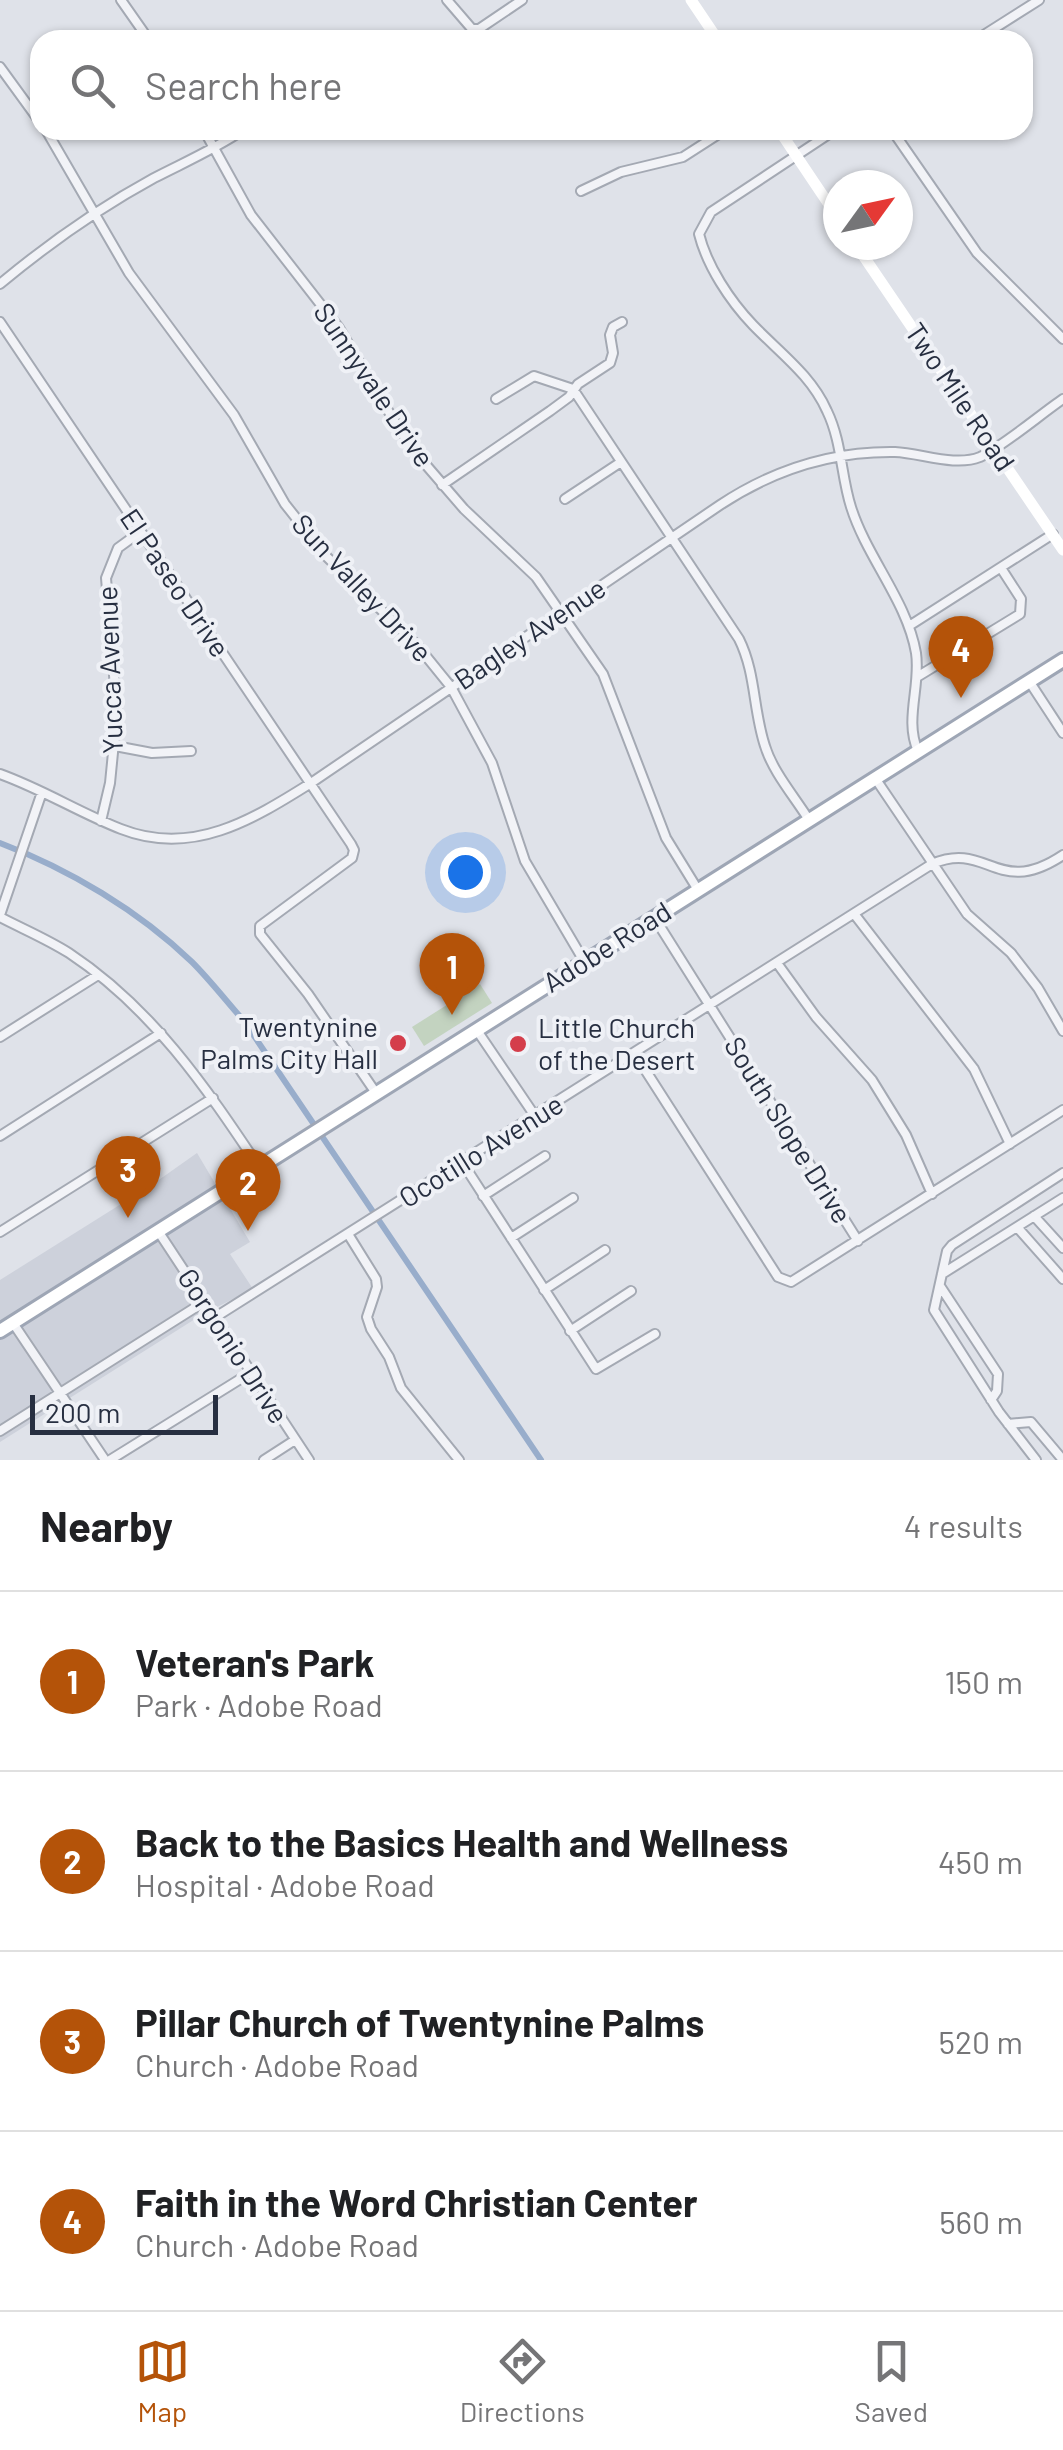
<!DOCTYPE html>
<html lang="en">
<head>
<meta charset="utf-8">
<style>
	body { margin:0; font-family:Barlow,sans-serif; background:#f6f6f6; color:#202124 }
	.compass { position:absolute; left:823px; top:170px; width:90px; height:90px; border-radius:50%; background:#fff; box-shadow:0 2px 8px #0004; rotate:57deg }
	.scale { position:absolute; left:30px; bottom:25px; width:188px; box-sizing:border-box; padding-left:10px; border:5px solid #272f41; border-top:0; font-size:28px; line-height:35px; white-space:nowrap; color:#272f41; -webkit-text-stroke:8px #eff1f6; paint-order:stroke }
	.you { position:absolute; left:465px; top:872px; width:35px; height:35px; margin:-25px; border:8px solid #fff; border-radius:50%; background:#1a73e8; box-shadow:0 0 0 15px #1a73e833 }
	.badge { display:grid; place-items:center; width:65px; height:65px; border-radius:50%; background:#b45309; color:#fff; font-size:32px; font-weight:700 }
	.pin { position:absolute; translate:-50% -82px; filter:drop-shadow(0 2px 5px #0008) }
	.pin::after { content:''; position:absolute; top:52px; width:35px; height:30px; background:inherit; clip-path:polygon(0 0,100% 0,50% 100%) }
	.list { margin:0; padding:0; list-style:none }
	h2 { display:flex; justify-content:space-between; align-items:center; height:130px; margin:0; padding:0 40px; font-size:42px }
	h2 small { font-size:32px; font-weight:400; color:#757577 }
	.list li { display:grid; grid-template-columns:65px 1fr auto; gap:30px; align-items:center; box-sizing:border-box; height:180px; padding:0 40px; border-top:2px solid #e0e0e0 }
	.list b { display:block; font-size:38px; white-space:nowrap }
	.list p { margin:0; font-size:32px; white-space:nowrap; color:#757577 }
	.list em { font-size:32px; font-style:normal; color:#757577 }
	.icon { flex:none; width:55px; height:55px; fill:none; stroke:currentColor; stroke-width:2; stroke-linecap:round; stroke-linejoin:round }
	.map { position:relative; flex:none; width:1063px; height:1460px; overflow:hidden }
	.search { position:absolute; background:#fff; box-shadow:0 2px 8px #0004; left:30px; right:30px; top:30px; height:110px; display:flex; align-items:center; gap:25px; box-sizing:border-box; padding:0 35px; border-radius:30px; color:#757577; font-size:38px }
	.sheet { height:850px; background:#fff }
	nav { display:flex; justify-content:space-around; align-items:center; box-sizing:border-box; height:140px; border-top:2px solid #e0e0e0; background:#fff; font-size:28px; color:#757577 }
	nav a { display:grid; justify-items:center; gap:5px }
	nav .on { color:#b45309 }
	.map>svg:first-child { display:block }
	.built { fill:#cdd1db }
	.green { fill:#c3d3c0 }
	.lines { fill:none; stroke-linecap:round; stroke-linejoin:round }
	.canal { stroke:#98adcb; stroke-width:6 }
	.street-casing { stroke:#a4a9b3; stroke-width:12 }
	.primary-casing { stroke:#9ea6b5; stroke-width:18 }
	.street { stroke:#f2f3f7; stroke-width:8 }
	.secondary { stroke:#fff; stroke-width:11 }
	.primary { stroke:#fff; stroke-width:12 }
	.poi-dot { fill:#d43e4b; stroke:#eff1f6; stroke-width:4 }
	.labels { text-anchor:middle; stroke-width:8; stroke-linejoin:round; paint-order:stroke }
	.street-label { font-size:28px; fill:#272f41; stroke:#eff1f6 }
	.poi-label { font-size:28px; fill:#272f41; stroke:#eff1f6; text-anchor:end }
</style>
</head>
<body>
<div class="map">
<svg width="1063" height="1460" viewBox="0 0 1063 1460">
	<rect width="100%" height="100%" fill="#dfe2e9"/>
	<!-- built -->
	<path class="built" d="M197,1153L250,1242L230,1254L253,1289L203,1314L0,1442V1280L153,1184Z"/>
	<!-- green -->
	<path class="green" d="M480,984L492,1003L424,1046L412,1027Z"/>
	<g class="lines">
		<!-- canal -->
		<path class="canal" d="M0,843C69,869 139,911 192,962C210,980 227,1002 244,1021L541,1460"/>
		<defs>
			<path id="street" d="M121,0L149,40
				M447,0L472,29H479L522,0
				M976,40L1039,0
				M0,67L40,122
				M46,130L129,273L234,415L285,504L327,557L417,645L451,687L492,763L525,861L584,961
				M204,130L251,215L339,328L399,429L420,458L464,509L536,577L603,674L666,838L698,890
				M835,130L711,212L699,234C707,266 730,301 753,325C780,353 811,375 827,411C842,442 841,476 851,507C867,558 907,601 916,653C921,686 904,720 918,751
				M892,130L977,253L1063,339
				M581,191L621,172L683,157L725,130
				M0,284C48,244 99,208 154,178C185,162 215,149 243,130
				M0,322L351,844L354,850L352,858L260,926V934L308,994L376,1093
				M496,399L534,376L573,389L739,639C756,673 753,710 765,746C773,772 794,796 809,820
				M442,485L550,411L569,397L578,384L610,363L613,353L610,335L613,327L622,322
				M565,499L621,462
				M909,626L1053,534
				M917,677L1020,614L1021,599L1001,568
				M1029,681L1063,733
				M115,746L152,753L191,751
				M0,774C42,789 80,813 121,829C192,857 252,820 311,783L720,505C773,470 830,451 895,452C921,453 955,467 980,457C1002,447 1041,414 1063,399
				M875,778L967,914L1011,953L1038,988L1063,1031
				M101,821L110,783L117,712L106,578L118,548L140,532
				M0,915L42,792
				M855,915L974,1069L1010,1144
				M0,917C23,929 47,939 69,953C152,1008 205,1086 259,1167
				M654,917L858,1241
				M777,963L816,1017L872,1080L906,1135L932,1194
				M476,1029L535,1116
				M0,1037L98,975
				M635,1054L778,1277L791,1282L1063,1110
				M0,1136L161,1033
				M462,1162L596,1369L655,1334
				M483,1196L545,1156
				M1034,1216L1063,1248
				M1017,1227L1063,1279
				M158,1231L309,1460
				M0,1232L213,1098
				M348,1234L376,1279L377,1287L367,1317L371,1329L389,1357L401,1388L459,1460
				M511,1238L573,1198
				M942,1274L1063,1198
				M940,1286L998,1374L997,1391L991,1400
				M544,1290L605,1250
				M214,1318L932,864C988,840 997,899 1063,855
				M13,1323L105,1460
				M570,1331L631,1291
				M1008,1424L1031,1422L1063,1460
				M0,1431L204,1302
				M110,1460L250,1373
				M264,1460L295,1440
				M1036,1460L999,1412L934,1310L947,1251L952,1245L1063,1173"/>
			<path id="primary" d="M0,1331L1063,660"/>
		</defs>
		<!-- street casing -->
		<use href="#street" class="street-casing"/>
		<!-- primary casing -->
		<use href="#primary" class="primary-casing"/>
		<!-- street -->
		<use href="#street" class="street"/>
		<!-- secondary -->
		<path class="secondary" d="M691,0L718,40
			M779,130L838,218
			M856,245L1063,550"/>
		<!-- primary -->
		<use href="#primary" class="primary"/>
	</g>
	<!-- markers -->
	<g class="poi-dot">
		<circle cx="398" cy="1043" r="10"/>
		<circle cx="518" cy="1044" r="10"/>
	</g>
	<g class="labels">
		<!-- street labels -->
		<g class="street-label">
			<text transform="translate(374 385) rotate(56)" y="10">Sunnyvale Drive</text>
			<text transform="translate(960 397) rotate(56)" y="10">Two Mile Road</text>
			<text transform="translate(175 583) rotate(56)" y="10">El Paseo Drive</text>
			<text transform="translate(362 588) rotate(47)" y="10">Sun Valley Drive</text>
			<text transform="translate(530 634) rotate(-34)" y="10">Bagley Avenue</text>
			<text transform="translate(110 670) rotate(-92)" y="10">Yucca Avenue</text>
			<text transform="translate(607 947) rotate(-32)" y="10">Adobe Road</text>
			<text transform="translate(788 1130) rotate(58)" y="10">South Slope Drive</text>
			<text transform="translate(481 1151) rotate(-32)" y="10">Ocotillo Avenue</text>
			<text transform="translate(233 1346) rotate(57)" y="10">Gorgonio Drive</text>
		</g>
		<!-- poi labels -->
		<g class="poi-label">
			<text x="378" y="1037">Twentynine<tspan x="378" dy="32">Palms City Hall</tspan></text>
			<text x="538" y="1038" text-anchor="start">Little Church<tspan x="538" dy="32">of the Desert</tspan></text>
		</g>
	</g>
</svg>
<svg class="compass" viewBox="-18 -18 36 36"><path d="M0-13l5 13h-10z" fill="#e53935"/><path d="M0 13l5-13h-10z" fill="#757577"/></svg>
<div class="scale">200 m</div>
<div class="you"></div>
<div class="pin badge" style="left:452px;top:1015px">1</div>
<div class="pin badge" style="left:248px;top:1231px">2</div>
<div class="pin badge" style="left:128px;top:1218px">3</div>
<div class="pin badge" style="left:961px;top:698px">4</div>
<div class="search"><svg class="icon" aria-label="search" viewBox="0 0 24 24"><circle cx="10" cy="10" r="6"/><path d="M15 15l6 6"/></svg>Search here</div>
</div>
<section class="sheet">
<h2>Nearby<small>4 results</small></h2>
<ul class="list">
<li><span class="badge">1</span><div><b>Veteran's Park</b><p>Park · Adobe Road</p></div><em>150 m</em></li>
<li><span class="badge">2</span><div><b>Back to the Basics Health and Wellness</b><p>Hospital · Adobe Road</p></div><em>450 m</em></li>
<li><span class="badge">3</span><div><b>Pillar Church of Twentynine Palms</b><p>Church · Adobe Road</p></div><em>520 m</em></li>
<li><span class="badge">4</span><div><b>Faith in the Word Christian Center</b><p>Church · Adobe Road</p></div><em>560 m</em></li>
</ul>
</section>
<nav>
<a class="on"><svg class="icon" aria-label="map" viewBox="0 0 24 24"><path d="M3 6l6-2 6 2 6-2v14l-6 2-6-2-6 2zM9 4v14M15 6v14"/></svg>Map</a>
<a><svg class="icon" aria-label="directions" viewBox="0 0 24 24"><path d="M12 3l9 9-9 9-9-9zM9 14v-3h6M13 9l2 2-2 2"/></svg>Directions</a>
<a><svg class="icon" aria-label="saved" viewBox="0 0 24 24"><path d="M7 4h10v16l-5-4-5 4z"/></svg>Saved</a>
</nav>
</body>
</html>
